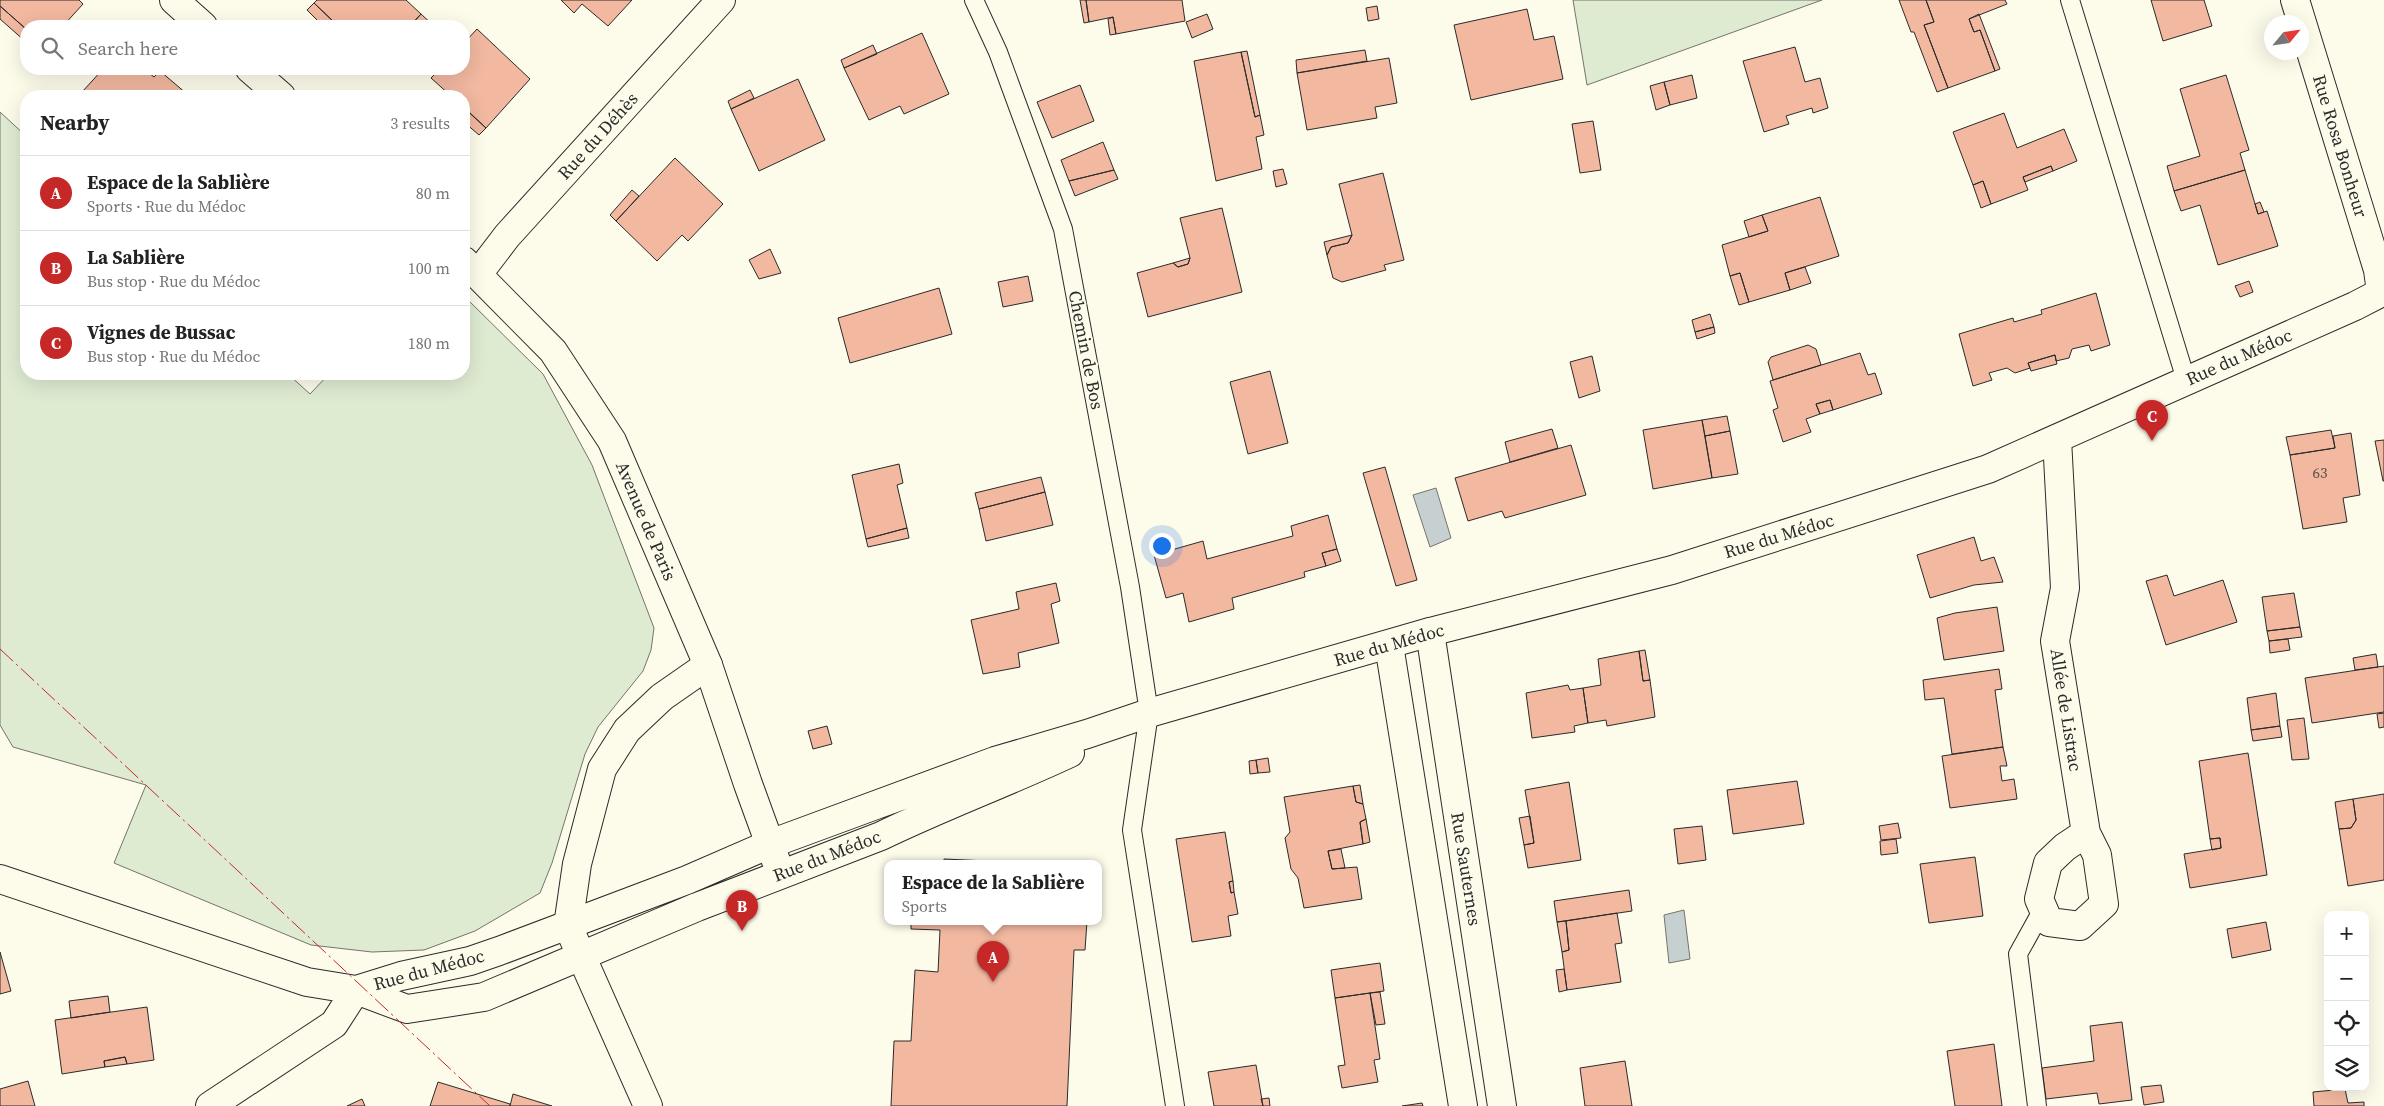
<!DOCTYPE html>
<html lang="en">
<head>
<meta charset="utf-8">
<style>
	body { margin:0; font-family:"Source Serif 4",serif; background:#f6f6f6; color:#222 }
	.controls { position:absolute; right:15px; bottom:15px; display:grid; overflow:hidden; border-radius:10px; box-shadow:0 5px 20px #0002 }
	.controls button { width:45px; height:45px; display:grid; place-items:center; padding:0; border:0; border-bottom:1px solid #e0e0e0; background:#fff; color:#222; font:25px sans-serif }
	.compass { position:absolute; left:2264px; top:15px; width:45px; height:45px; border-radius:50%; background:#fff; box-shadow:0 5px 20px #0002; rotate:61deg }
	.you { position:absolute; left:1161px; top:545px; width:18px; height:18px; margin:-12px; border:4px solid #fff; border-radius:50%; background:#1a73e8; box-shadow:0 0 0 8px #1a73e833 }
	.badge { display:grid; place-items:center; width:32px; height:32px; border-radius:50%; background:#c62828; color:#fff; font-size:16px; font-weight:700 }
	.pin { position:absolute; translate:-50% -41px; filter:drop-shadow(0 1px 2px #0008) }
	.pin::after { content:''; position:absolute; top:26px; width:18px; height:15px; background:inherit; clip-path:polygon(0 0,100% 0,50% 100%) }
	.popup { position:absolute; left:884px; top:860px; width:218px; height:65px; box-sizing:border-box; display:grid; place-content:center; border-radius:10px; background:#fff; filter:drop-shadow(0 1px 4px #0005); font-size:16px; white-space:nowrap; color:#767676 }
	.popup b { font-size:19px; color:#222 }
	.popup::after { content:''; position:absolute; left:50%; top:100%; margin-left:-10px; border:10px solid transparent; border-top-color:#fff }
	.list { margin:0; padding:0; list-style:none }
	h2 { display:flex; justify-content:space-between; align-items:center; height:65px; margin:0; padding:0 20px; font-size:21px }
	h2 small { font-size:16px; font-weight:400; color:#767676 }
	.list li { display:grid; grid-template-columns:32px 1fr auto; gap:15px; align-items:center; box-sizing:border-box; height:75px; padding:0 20px; border-top:1px solid #e0e0e0 }
	.list b { display:block; font-size:19px; white-space:nowrap }
	.list p { margin:0; font-size:16px; white-space:nowrap; color:#767676 }
	.list em { font-size:16px; font-style:normal; color:#767676 }
	.icon { flex:none; width:28px; height:28px; fill:none; stroke:currentColor; stroke-width:2; stroke-linecap:round; stroke-linejoin:round }
	.map { position:relative; flex:none; width:2384px; height:1106px; overflow:hidden }
	.search { position:absolute; background:#fff; box-shadow:0 5px 20px #0002; left:20px; top:20px; width:450px; height:55px; display:flex; align-items:center; gap:12px; box-sizing:border-box; padding:0 18px; border-radius:20px; color:#767676; font-size:19px }
	.panel { position:absolute; background:#fff; box-shadow:0 5px 20px #0002; left:20px; top:90px; width:450px; height:290px; border-radius:20px }
	.map>svg:first-child { display:block }
	.green { fill:#deebd1; stroke:#74746e }
	.water { fill:#c7d0d0; stroke:#74746e }
	.building { fill:#f2b8a0; stroke:#2b2b2b }
	.lines { fill:none; stroke-linecap:round; stroke-linejoin:round }
	.lane-casing { stroke:#2b2b2b; stroke-width:20 }
	.street-casing { stroke:#2b2b2b; stroke-width:30 }
	.secondary-casing { stroke:#2b2b2b; stroke-width:30 }
	.lane { stroke:#fdfbea; stroke-width:18 }
	.street { stroke:#fdfbea; stroke-width:28 }
	.secondary { stroke:#fdfbea; stroke-width:28 }
	.power { stroke:#c62828; stroke-width:1; stroke-dasharray:18 4 2.5 4; stroke-linecap:butt }
	.labels { text-anchor:middle; stroke-width:4; stroke-linejoin:round; paint-order:stroke }
	.number-label { font-size:15px; fill:#5d4e48 }
	.street-label { font-size:18px; fill:#2b2b2b; stroke:#fdfbea }
</style>
</head>
<body>
<div class="map">
<svg width="2384" height="1106" viewBox="0 0 2384 1106">
	<rect width="100%" height="100%" fill="#fdfbea"/>
	<!-- green -->
	<path class="green" d="M1573,0H1822L1587,85Z
		M0,112L26,136V374H288L310,394L329,374H464V296L543,374L592,465L654,628L651,650L643,671L598,727L585,754L552,863L540,893L475,931L424,950L372,952L311,945L114,863L146,785L13,747L0,725Z"/>
	<!-- water -->
	<path class="water" d="M1436,488L1451,538L1430,547L1413,495Z
		M1684,910L1690,959L1669,963L1664,915Z"/>
	<!-- building -->
	<path class="building" d="M0,0H79L83,4L63,26H26V29L0,6Z
		M317,0H406L421,14L410,26H338L314,3Z
		M561,0H632L608,26L582,4L574,13Z
		M1080,0H1086L1089,22L1084,23Z
		M1086,0H1182L1185,21L1116,34L1113,17L1089,22Z
		M1899,0H1926L1934,22L1924,25L1948,88L1937,92L1914,32H1911Z
		M1926,0H2005L2007,4L1969,19L1974,32L1980,30L1995,71L1948,88L1924,25L1934,22Z
		M2151,0H2204L2212,26L2163,41Z
		M314,3L338,26H323L307,10Z
		M0,6L26,29V42L0,19Z
		M1377,6L1379,19L1368,21L1366,8Z
		M1527,9L1534,40L1554,36L1563,79L1471,100L1454,25Z
		M421,14L434,26H410Z
		M1207,14L1213,29L1192,38L1186,22Z
		M1979,14L2000,69L1995,71L1980,30L1974,32L1969,19Z
		M1113,17L1116,34L1110,35L1108,19Z
		M477,29L530,79L486,128L464,108V96H451L431,78L440,69H464V43Z
		M922,33L949,94L904,114L900,106L869,120L844,68Z
		M873,45L877,54L844,68L841,60Z
		M1795,47L1805,82L1820,78L1828,108L1813,113L1812,108L1786,116L1789,124L1764,132L1743,61Z
		M1365,50L1367,61L1297,73L1296,60Z
		M1247,51L1260,115L1255,117L1241,52Z
		M1241,52L1255,117L1260,115L1264,135L1256,137L1262,169L1216,181L1194,61Z
		M1389,58L1397,103L1375,107L1377,118L1307,130L1297,73Z
		M103,69H144L154,77L160,71L187,94L185,96H88L82,92Z
		M384,69H395L389,74Z
		M1692,75L1697,98L1670,105L1664,82Z
		M2226,75L2249,150L2240,153L2245,170L2174,191L2167,166L2200,156L2180,89Z
		M798,79L825,140L759,171L731,109Z
		M1664,82L1670,105L1656,110L1650,86Z
		M1080,85L1094,121L1052,138L1037,102Z
		M750,90L754,98L731,109L728,101Z
		M469,112L486,128L479,135L464,122V117Z
		M2004,113L2017,148L2064,129L2077,161L2053,171L2051,166L2023,177L2028,190L1991,204L1983,181L1973,185L1953,132Z
		M1593,121L1601,170L1580,173L1572,124Z
		M1103,142L1114,170L1069,181L1061,160Z
		M675,158L723,204L688,241L682,235L657,261L616,221Z
		M2051,166L2053,171L2025,182L2023,177Z
		M1283,169L1287,184L1276,187L1273,171Z
		M1114,170L1118,179L1075,196L1069,181Z
		M2245,170L2258,214L2267,211L2278,246L2218,265L2200,205L2181,211L2174,191Z
		M1383,173L1404,260L1384,265L1386,270L1342,282L1333,278L1327,255L1331,247L1348,243L1352,235L1339,184Z
		M1983,181L1991,204L1981,208L1973,185Z
		M632,190L639,196L616,221L610,215Z
		M1820,197L1839,256L1785,273L1790,290L1749,302L1740,273L1730,276L1722,245L1768,231L1762,215Z
		M2260,202L2264,212L2258,214L2255,204Z
		M1222,208L1242,292L1148,317L1137,273L1173,263L1178,267L1188,264L1190,258L1180,218Z
		M1762,215L1768,231L1749,237L1744,221Z
		M1352,235L1348,243L1331,247L1327,255L1324,242Z
		M770,249L781,273L759,279L749,260Z
		M1190,258L1188,264L1178,267L1173,263Z
		M1805,267L1811,283L1790,290L1785,273Z
		M1740,273L1749,302L1739,305L1730,276Z
		M1028,276L1033,301L1003,307L998,282Z
		M2249,281L2253,292L2240,297L2235,286Z
		M939,288L952,334L850,363L838,318Z
		M2096,293L2110,345L2091,351L2089,345L2072,349L2069,358L2056,361L2055,355L2028,363L2030,368L2015,373L2007,368L1989,373L1992,380L1973,386L1959,334L2013,318L2014,322L2042,314L2041,310Z
		M1710,314L1714,327L1695,332L1692,320Z
		M1714,327L1715,333L1697,339L1695,332Z
		M1808,345L1816,349L1821,365L1773,380L1768,362L1771,357Z
		M1860,353L1868,375L1875,373L1882,394L1833,410L1830,400L1816,404L1820,414L1806,419L1811,432L1783,442L1773,410L1778,408L1770,381Z
		M2055,355L2057,364L2031,371L2028,363Z
		M1592,356L1600,391L1579,398L1570,362Z
		M1270,371L1288,443L1248,454L1230,382Z
		M1830,400L1833,410L1820,414L1816,404Z
		M1727,416L1730,431L1705,436L1702,420Z
		M1702,420L1712,478L1653,489L1643,430Z
		M1552,429L1558,448L1510,462L1505,442Z
		M2331,430L2335,448L2290,455L2286,437Z
		M1730,431L1738,474L1712,478L1705,436Z
		M2351,433L2360,495L2343,498L2347,522L2303,529L2290,455L2335,448L2333,436Z
		M2384,440V481H2383L2375,441Z
		M1571,445L1586,495L1505,518L1502,511L1468,521L1455,478Z
		M899,464L903,483L897,485L907,528L866,539L852,475Z
		M1385,467L1417,580L1396,586L1363,473Z
		M1041,477L1045,492L979,509L975,493Z
		M1045,492L1053,525L986,541L979,509Z
		M1328,515L1337,549L1322,553L1326,566L1304,572L1305,577L1232,598L1234,609L1189,622L1183,593L1166,598L1154,555L1203,541L1207,559L1293,536L1291,526Z
		M907,528L909,538L868,547L866,539Z
		M1974,537L1981,561L1994,557L2003,582L1974,585L1930,598L1917,555Z
		M1337,549L1341,561L1326,566L1322,553Z
		M2167,575L2174,596L2223,580L2237,622L2166,645L2146,581Z
		M1056,583L1060,601L1051,604L1059,643L1018,653L1020,667L983,674L971,620L1019,609L1016,592Z
		M2294,593L2300,627L2267,631L2262,597Z
		M1997,607L2004,651L1944,660L1937,618L1955,613Z
		M2300,627L2302,637L2269,641L2267,631Z
		M2288,639L2290,650L2270,653L2269,641Z
		M1645,650L1650,680L1643,681L1639,651Z
		M1639,651L1643,681L1650,680L1655,717L1607,726L1606,720L1588,723L1583,688L1601,685L1598,659Z
		M2376,654L2378,667L2355,670L2353,658Z
		M2384,666V712L2312,723L2305,678Z
		M1999,669L2002,689L1995,690L2003,747L1952,754L1944,698L1925,700L1923,680Z
		M1568,685L1570,690L1583,688L1588,723L1574,726L1575,732L1532,738L1526,693Z
		M2276,693L2280,726L2251,730L2247,698Z
		M2384,713V727L2379,728L2377,714Z
		M2304,718L2309,759L2292,760L2287,720Z
		M827,726L832,744L813,749L808,731Z
		M2280,726L2282,737L2253,741L2251,730Z
		M2003,747L2007,766H2000L2002,781L2014,779L2017,799L1950,808L1942,756Z
		M2248,753L2267,875L2190,888L2184,854L2221,848L2220,838L2210,839L2199,761Z
		M1268,758L1270,772L1258,773L1256,760Z
		M1256,760L1258,773L1250,774L1249,761Z
		M1797,781L1804,824L1733,834L1727,790Z
		M1569,782L1581,860L1528,868L1524,845L1534,843L1525,790Z
		M1360,785L1363,804L1356,802L1353,786Z
		M1353,786L1356,802L1363,804L1366,819L1360,822L1363,844L1328,851L1332,869L1357,867L1362,899L1304,908L1298,878L1291,869L1285,838L1290,832L1284,797Z
		M2384,794V880L2348,886L2339,829L2351,828L2356,820L2353,799Z
		M2353,799L2356,820L2351,828L2339,829L2335,802Z
		M1530,816L1534,843L1524,845L1519,818Z
		M1366,819L1370,842L1363,844L1360,822Z
		M1898,823L1901,838L1881,840L1879,826Z
		M1702,826L1706,860L1678,864L1674,829Z
		M1225,832L1233,881L1229,882L1231,893L1234,892L1238,914L1228,916L1231,936L1192,942L1176,839Z
		M2220,838L2221,848L2212,850L2210,839Z
		M1896,839L1898,853L1881,855L1880,841Z
		M1341,849L1345,868L1332,869L1328,851Z
		M1975,857L1983,916L1929,923L1920,864Z
		M944,859L1032,863H944Z
		M1233,881L1234,892L1231,893L1229,882Z
		M1629,890L1632,911L1557,922L1554,901Z
		M1617,913L1622,943L1615,944L1621,982L1567,990L1562,952L1569,950L1566,921Z
		M911,921H1087L1085,950H1074L1067,1106H891L894,1041H911L915,970L938,972L940,930L911,929Z
		M1566,921L1569,950L1562,952L1557,922Z
		M2266,922L2271,950L2232,958L2227,929Z
		M0,952L11,991L0,994Z
		M1380,963L1384,991L1335,998L1331,970Z
		M1564,969L1567,990L1559,992L1556,970Z
		M1380,992L1385,1024L1376,1025L1370,993Z
		M1370,993L1380,1059L1374,1060L1378,1082L1342,1088L1338,1066L1345,1065L1335,998Z
		M108,996L110,1012L71,1018L69,1001Z
		M147,1007L154,1060L127,1064L125,1057L104,1061L105,1067L62,1074L55,1020Z
		M2122,1022L2132,1100L2099,1104L2097,1093L2046,1099L2042,1068L2094,1061L2090,1026Z
		M1994,1044L2002,1106H1955L1947,1051Z
		M125,1057L127,1064L105,1067L104,1061Z
		M1625,1061L1632,1106H1585L1580,1068Z
		M1256,1065L1263,1106H1214L1208,1072Z
		M28,1081L35,1106H0V1089Z
		M438,1082L510,1104V1106H430Z
		M2161,1085L2164,1102L2144,1105L2141,1087Z
		M2345,1089L2348,1103L2364,1102V1106H2314L2313,1092Z
		M513,1094L552,1106H510Z
		M1269,1098L1270,1106H1263L1261,1099Z
		M362,1099L365,1106H347Z
		M1422,1103L1423,1106H1402Z"/>
	<g class="lines">
		<defs>
			<path id="lane" d="M974,0L998,52L1063,229L1130,587L1149,713L1132,830L1175,1106
				M2070,0L2186,380
				M2037,1106L2018,954L2043,909"/>
			<path id="street" d="M2295,0L2378,270L2381,292
				M478,274L507,236L721,0
				M2057,439L2065,588L2055,641L2086,833L2097,855L2104,904L2080,926L2049,922L2039,899L2048,863L2065,847L2086,833
				M1430,632L1502,1106
				M1389,645L1463,1106
				M648,1106L568,926L577,864L602,769L627,730L662,697L708,665"/>
			<path id="secondary" d="M174,0L203,26
				M250,69L281,96
				M464,261L553,351L612,441L708,665L748,784L776,861
				M0,879L307,982L356,990L407,1009L484,997L697,907L881,836C943,806 1008,782 1070,753
				M356,990L401,976L470,961L499,951L687,880L770,844L995,761L1087,734L1149,713L1430,632L1672,570L1988,469L2355,306L2384,291
				M210,1106L334,1024L356,990"/>
		</defs>
		<!-- lane casing -->
		<use href="#lane" class="lane-casing"/>
		<!-- street casing -->
		<use href="#street" class="street-casing"/>
		<!-- secondary casing -->
		<use href="#secondary" class="secondary-casing"/>
		<!-- lane -->
		<use href="#lane" class="lane"/>
		<!-- street -->
		<use href="#street" class="street"/>
		<!-- secondary -->
		<use href="#secondary" class="secondary"/>
		<!-- power -->
		<path class="power" d="M0,649L490,1106"/>
	</g>
	<g class="labels">
		<!-- number labels -->
		<g class="number-label">
			<text x="2320" y="478">63</text>
		</g>
		<!-- street labels -->
		<g class="street-label">
			<text transform="translate(598 136) rotate(-48)" y="6">Rue du Déhès</text>
			<text transform="translate(2340 146) rotate(73)" y="6">Rue Rosa Bonheur</text>
			<text transform="translate(1086 350) rotate(79)" y="6">Chemin de Bos</text>
			<text transform="translate(2239 357) rotate(-24)" y="6">Rue du Médoc</text>
			<text transform="translate(646 521) rotate(67)" y="6">Avenue de Paris</text>
			<text transform="translate(1779 536) rotate(-17)" y="6">Rue du Médoc</text>
			<text transform="translate(1389 645) rotate(-16)" y="6">Rue du Médoc</text>
			<text transform="translate(2066 710) rotate(81)" y="6">Allée de Listrac</text>
			<text transform="translate(827 856) rotate(-21)" y="6">Rue du Médoc</text>
			<text transform="translate(1466 869) rotate(81)" y="6">Rue Sauternes</text>
			<text transform="translate(429 970) rotate(-15)" y="6">Rue du Médoc</text>
		</g>
	</g>
</svg>
<div class="controls">
<button>+</button>
<button>−</button>
<button><svg class="icon" aria-label="locate" viewBox="0 0 24 24"><circle cx="12" cy="12" r="6"/><path d="M12 2v4M12 18v4M2 12h4M18 12h4"/></svg></button>
<button><svg class="icon" aria-label="layers" viewBox="0 0 24 24"><path d="M12 4l9 5-9 5-9-5zM3 14l9 5 9-5"/></svg></button>
</div>
<svg class="compass" viewBox="-18 -18 36 36"><path d="M0-13l5 13h-10z" fill="#e53935"/><path d="M0 13l5-13h-10z" fill="#767676"/></svg>
<div class="you"></div>
<div class="pin badge" style="left:993px;top:982px">A</div>
<div class="popup"><b>Espace de la Sablière</b>Sports</div>
<div class="pin badge" style="left:742px;top:931px">B</div>
<div class="pin badge" style="left:2152px;top:441px">C</div>
<div class="search"><svg class="icon" aria-label="search" viewBox="0 0 24 24"><circle cx="10" cy="10" r="6"/><path d="M15 15l6 6"/></svg>Search here</div>
<section class="panel">
<h2>Nearby<small>3 results</small></h2>
<ul class="list">
<li><span class="badge">A</span><div><b>Espace de la Sablière</b><p>Sports · Rue du Médoc</p></div><em>80 m</em></li>
<li><span class="badge">B</span><div><b>La Sablière</b><p>Bus stop · Rue du Médoc</p></div><em>100 m</em></li>
<li><span class="badge">C</span><div><b>Vignes de Bussac</b><p>Bus stop · Rue du Médoc</p></div><em>180 m</em></li>
</ul>
</section>
</div>
</body>
</html>
